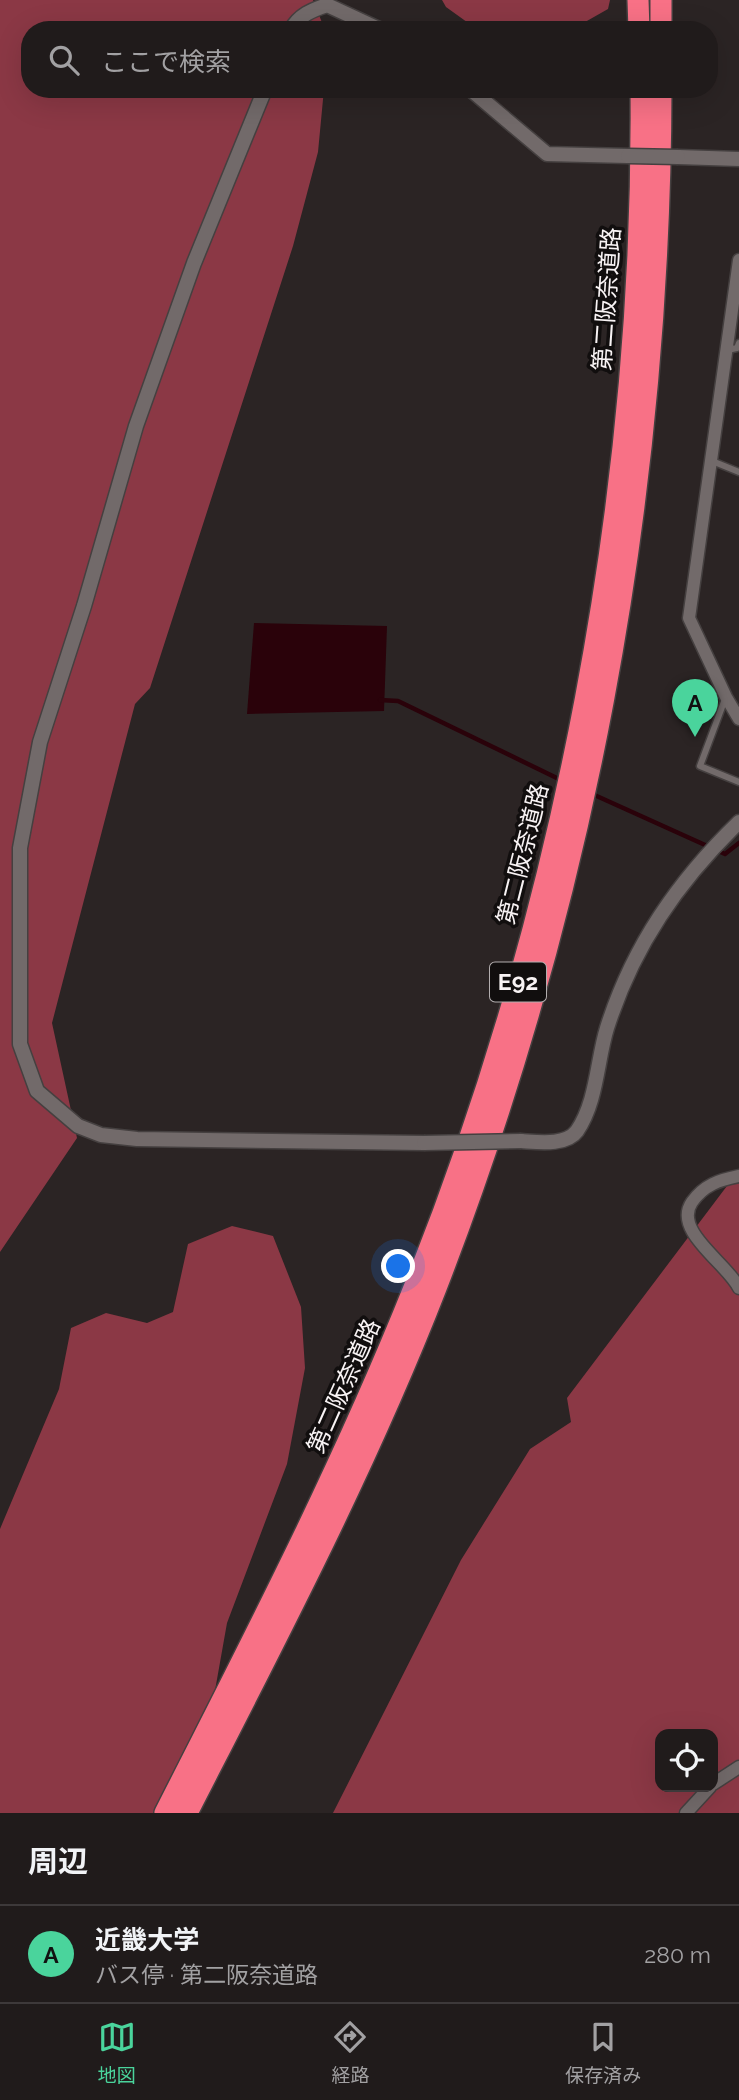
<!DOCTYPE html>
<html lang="ja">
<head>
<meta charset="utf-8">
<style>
	body { margin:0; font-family:Raleway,"Noto Sans JP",sans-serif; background:#2d2828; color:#f1f3f6 }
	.controls { position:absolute; right:21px; bottom:21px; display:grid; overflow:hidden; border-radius:14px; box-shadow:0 7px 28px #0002 }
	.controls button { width:63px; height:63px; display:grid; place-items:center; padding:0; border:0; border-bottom:2px solid #3d393a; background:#201b1b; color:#f1f3f6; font:35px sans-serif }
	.you { position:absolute; left:399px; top:1267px; width:24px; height:24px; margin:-18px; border:5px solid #fff; border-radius:50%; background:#1a73e8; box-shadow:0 0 0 10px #1a73e833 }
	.badge { display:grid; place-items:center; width:46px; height:46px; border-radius:50%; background:#4ad49c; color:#111; font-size:23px; font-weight:700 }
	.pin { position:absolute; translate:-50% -58px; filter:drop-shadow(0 2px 4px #0008) }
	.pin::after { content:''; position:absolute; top:37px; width:24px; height:21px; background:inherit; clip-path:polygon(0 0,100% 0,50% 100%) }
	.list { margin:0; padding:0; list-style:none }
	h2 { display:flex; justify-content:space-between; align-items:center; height:91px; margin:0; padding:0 28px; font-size:30px }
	h2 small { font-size:23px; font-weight:400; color:#a2a1a3 }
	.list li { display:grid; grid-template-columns:46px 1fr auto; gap:21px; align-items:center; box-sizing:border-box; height:98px; padding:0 28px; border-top:2px solid #3d393a }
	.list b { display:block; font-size:26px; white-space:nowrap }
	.list p { margin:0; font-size:23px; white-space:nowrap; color:#a2a1a3 }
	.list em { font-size:23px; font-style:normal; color:#a2a1a3 }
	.icon { flex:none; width:38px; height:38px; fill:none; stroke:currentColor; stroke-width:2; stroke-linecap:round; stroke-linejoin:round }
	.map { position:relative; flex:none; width:739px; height:1813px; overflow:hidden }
	.search { position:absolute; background:#201b1b; box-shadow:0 7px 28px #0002; left:21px; right:21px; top:21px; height:77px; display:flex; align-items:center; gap:18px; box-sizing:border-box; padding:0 24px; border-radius:28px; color:#a2a1a3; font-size:26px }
	.sheet { height:189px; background:#201b1b }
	nav { display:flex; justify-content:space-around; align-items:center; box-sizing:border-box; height:98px; border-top:2px solid #3d393a; background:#201b1b; font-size:19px; color:#a2a1a3 }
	nav a { display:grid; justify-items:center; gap:4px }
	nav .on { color:#4ad49c }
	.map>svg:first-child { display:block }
	.forest { fill:#8b3845; fill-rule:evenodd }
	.water { fill:#2a020a }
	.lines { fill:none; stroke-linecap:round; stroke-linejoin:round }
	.stream { stroke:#2a020a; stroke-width:4.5 }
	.service-casing { stroke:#454040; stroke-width:9 }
	.minor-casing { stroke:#454040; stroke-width:15 }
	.tertiary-casing { stroke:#454040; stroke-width:17 }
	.motorway-casing { stroke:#454040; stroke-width:24 }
	.service { stroke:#726a6a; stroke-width:6 }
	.minor { stroke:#726a6a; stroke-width:12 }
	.tertiary { stroke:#726a6a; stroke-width:14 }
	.motorway { stroke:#f87186; stroke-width:21 }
	.tertiary-bridge-casing { stroke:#454040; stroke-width:17; stroke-linecap:butt }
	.tertiary-bridge { stroke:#726a6a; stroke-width:14 }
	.labels { text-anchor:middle; stroke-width:7; stroke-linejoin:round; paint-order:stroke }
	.shield { fill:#110e0e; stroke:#b3aeaf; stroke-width:2 }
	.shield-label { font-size:23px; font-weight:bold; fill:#f8f3f4 }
	.street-label { font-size:24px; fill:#f8f3f4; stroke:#110e0e }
</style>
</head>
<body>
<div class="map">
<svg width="739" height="1813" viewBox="0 0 739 1813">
	<rect width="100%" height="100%" fill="#2b2424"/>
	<!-- forest -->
	<path class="forest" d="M0,0H313L325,30H30V89H324L318,152L293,246L150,688L135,704L52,1023L77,1138L0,1252Z
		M442,0H610L608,9L571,30H478L446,7Z
		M739,1170V1813H333L461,1560L530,1449L571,1422L567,1398ZM660,1734H713V1787H660Z
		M232,1226L273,1236L301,1307L305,1368L287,1464L227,1623L211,1713L169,1813H0V1529L59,1389L71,1328L106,1313L147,1323L173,1312L188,1244Z"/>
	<!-- water -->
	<path class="water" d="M254,623L387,626L384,711L247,714Z"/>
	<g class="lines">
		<!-- stream -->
		<path class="stream" d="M380,700L398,701L563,781
			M590,793L725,854L739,843"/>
		<defs>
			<path id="service" d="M727,350L737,348L739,343
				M712,461L739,472
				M725,699L700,766L739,782"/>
			<path id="minor" d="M739,260L689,618L726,697L739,719
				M739,1176C719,1180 704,1185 692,1202C672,1231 728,1264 739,1288
				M713,1784L739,1767
				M686,1813L710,1787"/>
			<path id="tertiary" d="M291,30C299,15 312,10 327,5L381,30
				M265,89L194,263L136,426L84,606L40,742L20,848V1044L37,1091L78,1126L101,1135L137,1139L424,1143
				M470,89L547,154L628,156
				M678,157L739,159
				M521,1141C538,1142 566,1146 577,1131C597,1102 597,1060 607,1028C633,946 678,881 739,822"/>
			<path id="motorway" d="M638,0L639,30
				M661,0V30
				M165,1813C253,1640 342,1468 414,1288C564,915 645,491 641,89
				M187,1813C275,1641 366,1468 436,1288C584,905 660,500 661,89"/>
		</defs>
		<!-- service casing -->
		<use href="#service" class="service-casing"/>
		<!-- minor casing -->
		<use href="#minor" class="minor-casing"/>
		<!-- tertiary casing -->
		<use href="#tertiary" class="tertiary-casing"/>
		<!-- motorway casing -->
		<use href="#motorway" class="motorway-casing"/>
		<!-- service -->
		<use href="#service" class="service"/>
		<!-- minor -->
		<use href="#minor" class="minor"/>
		<!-- tertiary -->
		<use href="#tertiary" class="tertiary"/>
		<!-- motorway -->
		<use href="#motorway" class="motorway"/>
		<defs>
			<path id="tertiary-bridge" d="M628,156L678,157
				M424,1143L521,1141"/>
		</defs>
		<!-- tertiary-bridge casing -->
		<use href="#tertiary-bridge" class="tertiary-bridge-casing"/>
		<!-- tertiary-bridge -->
		<use href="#tertiary-bridge" class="tertiary-bridge"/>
	</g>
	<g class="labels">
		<!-- shield labels -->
		<rect class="shield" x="490" y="962.5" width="56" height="39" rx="5"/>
		<g class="shield-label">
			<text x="518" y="990">E92</text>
		</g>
		<!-- street labels -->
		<g class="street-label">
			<text transform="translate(607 299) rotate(-86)" y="8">第二阪奈道路</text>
			<text transform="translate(523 854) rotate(-76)" y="8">第二阪奈道路</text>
			<text transform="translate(344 1386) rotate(-66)" y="8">第二阪奈道路</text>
		</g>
	</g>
</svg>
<div class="controls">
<button><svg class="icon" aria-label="locate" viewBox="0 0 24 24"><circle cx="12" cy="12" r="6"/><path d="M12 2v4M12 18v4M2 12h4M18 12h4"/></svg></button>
</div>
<div class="you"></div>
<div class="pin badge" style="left:695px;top:737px">A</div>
<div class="search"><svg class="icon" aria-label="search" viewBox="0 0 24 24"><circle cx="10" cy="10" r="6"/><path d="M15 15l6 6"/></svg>ここで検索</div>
</div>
<section class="sheet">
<h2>周辺<small></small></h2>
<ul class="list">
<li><span class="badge">A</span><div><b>近畿大学</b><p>バス停 · 第二阪奈道路</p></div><em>280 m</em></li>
</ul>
</section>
<nav>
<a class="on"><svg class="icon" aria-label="map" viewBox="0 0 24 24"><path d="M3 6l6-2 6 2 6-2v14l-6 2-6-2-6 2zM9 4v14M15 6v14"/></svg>地図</a>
<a><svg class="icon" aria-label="directions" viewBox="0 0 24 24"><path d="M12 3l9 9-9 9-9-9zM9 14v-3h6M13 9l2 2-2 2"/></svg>経路</a>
<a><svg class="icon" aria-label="saved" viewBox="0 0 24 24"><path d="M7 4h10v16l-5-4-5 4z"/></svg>保存済み</a>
</nav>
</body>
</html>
